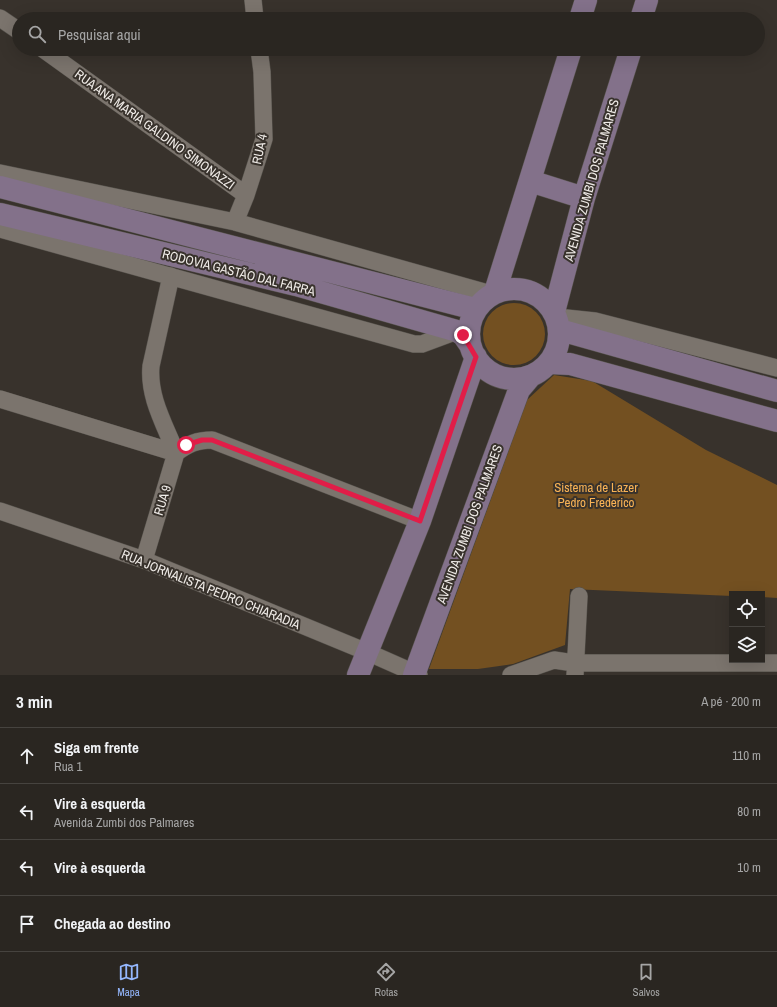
<!DOCTYPE html>
<html lang="pt">
<head>
<meta charset="utf-8">
<style>
	body { margin:0; font-family:"Archivo Narrow",sans-serif; background:#36322e; color:#f1f3f6 }
	.controls { position:absolute; right:12px; bottom:12px; display:grid; overflow:hidden; border-radius:0px; box-shadow:0 4px 16px #0002 }
	.controls button { width:36px; height:36px; display:grid; place-items:center; padding:0; border:0; border-bottom:1px solid #46433f; background:#2a2621; color:#f1f3f6; font:20px sans-serif }
	.stop { position:absolute; width:12px; height:12px; margin:-9px; border:3px solid #e11d48; border-radius:50%; background:#fff }
	.stop.end { background:#e11d48; border-color:#fff; box-shadow:0 1px 4px #0008 }
	.list { margin:0; padding:0; list-style:none }
	h2 { display:flex; justify-content:space-between; align-items:center; height:52px; margin:0; padding:0 16px; font-size:17px }
	h2 small { font-size:13px; font-weight:400; color:#a5a5a5 }
	.list li { display:grid; grid-template-columns:26px 1fr auto; gap:12px; align-items:center; box-sizing:border-box; height:56px; padding:0 16px; border-top:1px solid #46433f }
	.list b { display:block; font-size:15px; white-space:nowrap }
	.list p { margin:0; font-size:13px; white-space:nowrap; color:#a5a5a5 }
	.list em { font-size:13px; font-style:normal; color:#a5a5a5 }
	.icon { flex:none; width:22px; height:22px; fill:none; stroke:currentColor; stroke-width:2; stroke-linecap:round; stroke-linejoin:round }
	.map { position:relative; flex:none; width:777px; height:675px; overflow:hidden }
	.search { position:absolute; background:#2a2621; box-shadow:0 4px 16px #0002; left:12px; right:12px; top:12px; height:44px; display:flex; align-items:center; gap:10px; box-sizing:border-box; padding:0 14px; border-radius:22px; color:#a5a5a5; font-size:15px }
	.sheet { height:276px; background:#2a2621 }
	nav { display:flex; justify-content:space-around; align-items:center; box-sizing:border-box; height:56px; border-top:1px solid #46433f; background:#2a2621; font-size:11px; color:#a5a5a5 }
	nav a { display:grid; justify-items:center; gap:2px }
	nav .on { color:#94b7fd }
	.map>svg:first-child { display:block }
	.green { fill:#735021 }
	.lines { fill:none; stroke-linecap:round; stroke-linejoin:round }
	.street-casing { stroke:#55514b; stroke-width:18 }
	.secondary-casing { stroke:#55514b; stroke-width:23 }
	.street { stroke:#7b746d; stroke-width:17 }
	.secondary { stroke:#83718a; stroke-width:22 }
	.route { stroke:#e11d48; stroke-width:5 }
	.labels { text-anchor:middle; stroke-width:4; stroke-linejoin:round; paint-order:stroke }
	.street-label { font-size:13px; fill:#f0ece8; stroke:#38322c }
	.park-label { font-size:13px; fill:#f9b355; stroke:#38322c }
</style>
</head>
<body>
<div class="map">
<svg width="777" height="675" viewBox="0 0 777 675">
	<rect width="100%" height="100%" fill="#38322c"/>
	<!-- green -->
	<path class="green" d="M483 334a31 31 0 1 1 62 0a31 31 0 1 1-62 0Z
		M554,375L592,381L706,450L777,485V598L762,597V594H732V596L570,589L565,645L513,664L478,669H429L527,400Z"/>
	<g class="lines">
		<defs>
			<path id="street" d="M253,0L255,19
				M0,18L19,31
				M43,49L246,195
				M0,173L235,222L491,294
				M235,222L246,195L264,139L262,72L259,49
				M0,229L414,344H422L457,331
				M171,276L151,366C148,397 165,425 176,453
				M557,317L595,321L777,368
				M0,399L176,453
				M0,511L144,560L367,652L419,675
				M144,560L176,453C188,444 197,440 212,440L420,521
				M511,675L554,660L574,663H777
				M575,675L579,596"/>
			<path id="secondary" d="M580,19L586,0
				M641,19L647,0
				M530,181L584,198
				M0,187L475,309
				M0,214L296,285L457,331L463,335L470,345
				M469 334a45 45 0 1 1 90 0a45 45 0 1 1-90 0Z
				M495,292L571,49
				M554,312L584,198L631,49
				M560,330L777,391
				M549,363L570,364L777,421
				M358,675L420,521L476,357
				M414,675L519,390L530,377"/>
		</defs>
		<!-- street casing -->
		<use href="#street" class="street-casing"/>
		<!-- secondary casing -->
		<use href="#secondary" class="secondary-casing"/>
		<!-- street -->
		<use href="#street" class="street"/>
		<!-- secondary -->
		<use href="#secondary" class="secondary"/>
	</g>
	<g class="lines">
		<!-- route -->
		<path class="route" d="M186,445L202,440H212L420,521L476,357L463,335"/>
	</g>
	<g class="labels">
		<!-- street labels -->
		<g class="street-label">
			<text transform="translate(155 129) rotate(36)" y="5">RUA ANA MARIA GALDINO SIMONAZZI</text>
			<text transform="translate(259 149) rotate(-78)" y="5">RUA 4</text>
			<text transform="translate(591 180) rotate(-74)" y="5">AVENIDA ZUMBI DOS PALMARES</text>
			<text transform="translate(239 272) rotate(14)" y="5">RODOVIA GASTÃO DAL FARRA</text>
			<text transform="translate(162 500) rotate(-73)" y="5">RUA 9</text>
			<text transform="translate(469 524) rotate(-70)" y="5">AVENIDA ZUMBI DOS PALMARES</text>
			<text transform="translate(211 589) rotate(22)" y="5">RUA JORNALISTA PEDRO CHIARADIA</text>
		</g>
		<!-- park labels -->
		<g class="park-label">
			<text x="596" y="492">Sistema de Lazer<tspan x="596" dy="15">Pedro Frederico</tspan></text>
		</g>
	</g>
</svg>
<div class="controls">
<button><svg class="icon" aria-label="locate" viewBox="0 0 24 24"><circle cx="12" cy="12" r="6"/><path d="M12 2v4M12 18v4M2 12h4M18 12h4"/></svg></button>
<button><svg class="icon" aria-label="layers" viewBox="0 0 24 24"><path d="M12 4l9 5-9 5-9-5zM3 14l9 5 9-5"/></svg></button>
</div>
<div class="stop" style="left:186px;top:445px"></div>
<div class="stop end" style="left:463px;top:335px"></div>
<div class="search"><svg class="icon" aria-label="search" viewBox="0 0 24 24"><circle cx="10" cy="10" r="6"/><path d="M15 15l6 6"/></svg>Pesquisar aqui</div>
</div>
<section class="sheet">
<h2>3 min<small>A pé · 200 m</small></h2>
<ul class="list">
<li><svg class="icon" aria-label="ahead" viewBox="0 0 24 24"><path d="M12 20V5M6 11l6-6 6 6"/></svg><div><b>Siga em frente</b><p>Rua 1</p></div><em>110 m</em></li>
<li><svg class="icon" aria-label="left" viewBox="0 0 24 24"><path d="M17 20v-9H6M10 6l-5 5 5 5"/></svg><div><b>Vire à esquerda</b><p>Avenida Zumbi dos Palmares</p></div><em>80 m</em></li>
<li><svg class="icon" aria-label="left" viewBox="0 0 24 24"><path d="M17 20v-9H6M10 6l-5 5 5 5"/></svg><div><b>Vire à esquerda</b></div><em>10 m</em></li>
<li><svg class="icon" aria-label="arrive" viewBox="0 0 24 24"><path d="M6 21V4h12l-3 4 3 4H6"/></svg><div><b>Chegada ao destino</b></div></li>
</ul>
</section>
<nav>
<a class="on"><svg class="icon" aria-label="map" viewBox="0 0 24 24"><path d="M3 6l6-2 6 2 6-2v14l-6 2-6-2-6 2zM9 4v14M15 6v14"/></svg>Mapa</a>
<a><svg class="icon" aria-label="directions" viewBox="0 0 24 24"><path d="M12 3l9 9-9 9-9-9zM9 14v-3h6M13 9l2 2-2 2"/></svg>Rotas</a>
<a><svg class="icon" aria-label="saved" viewBox="0 0 24 24"><path d="M7 4h10v16l-5-4-5 4z"/></svg>Salvos</a>
</nav>
</body>
</html>
